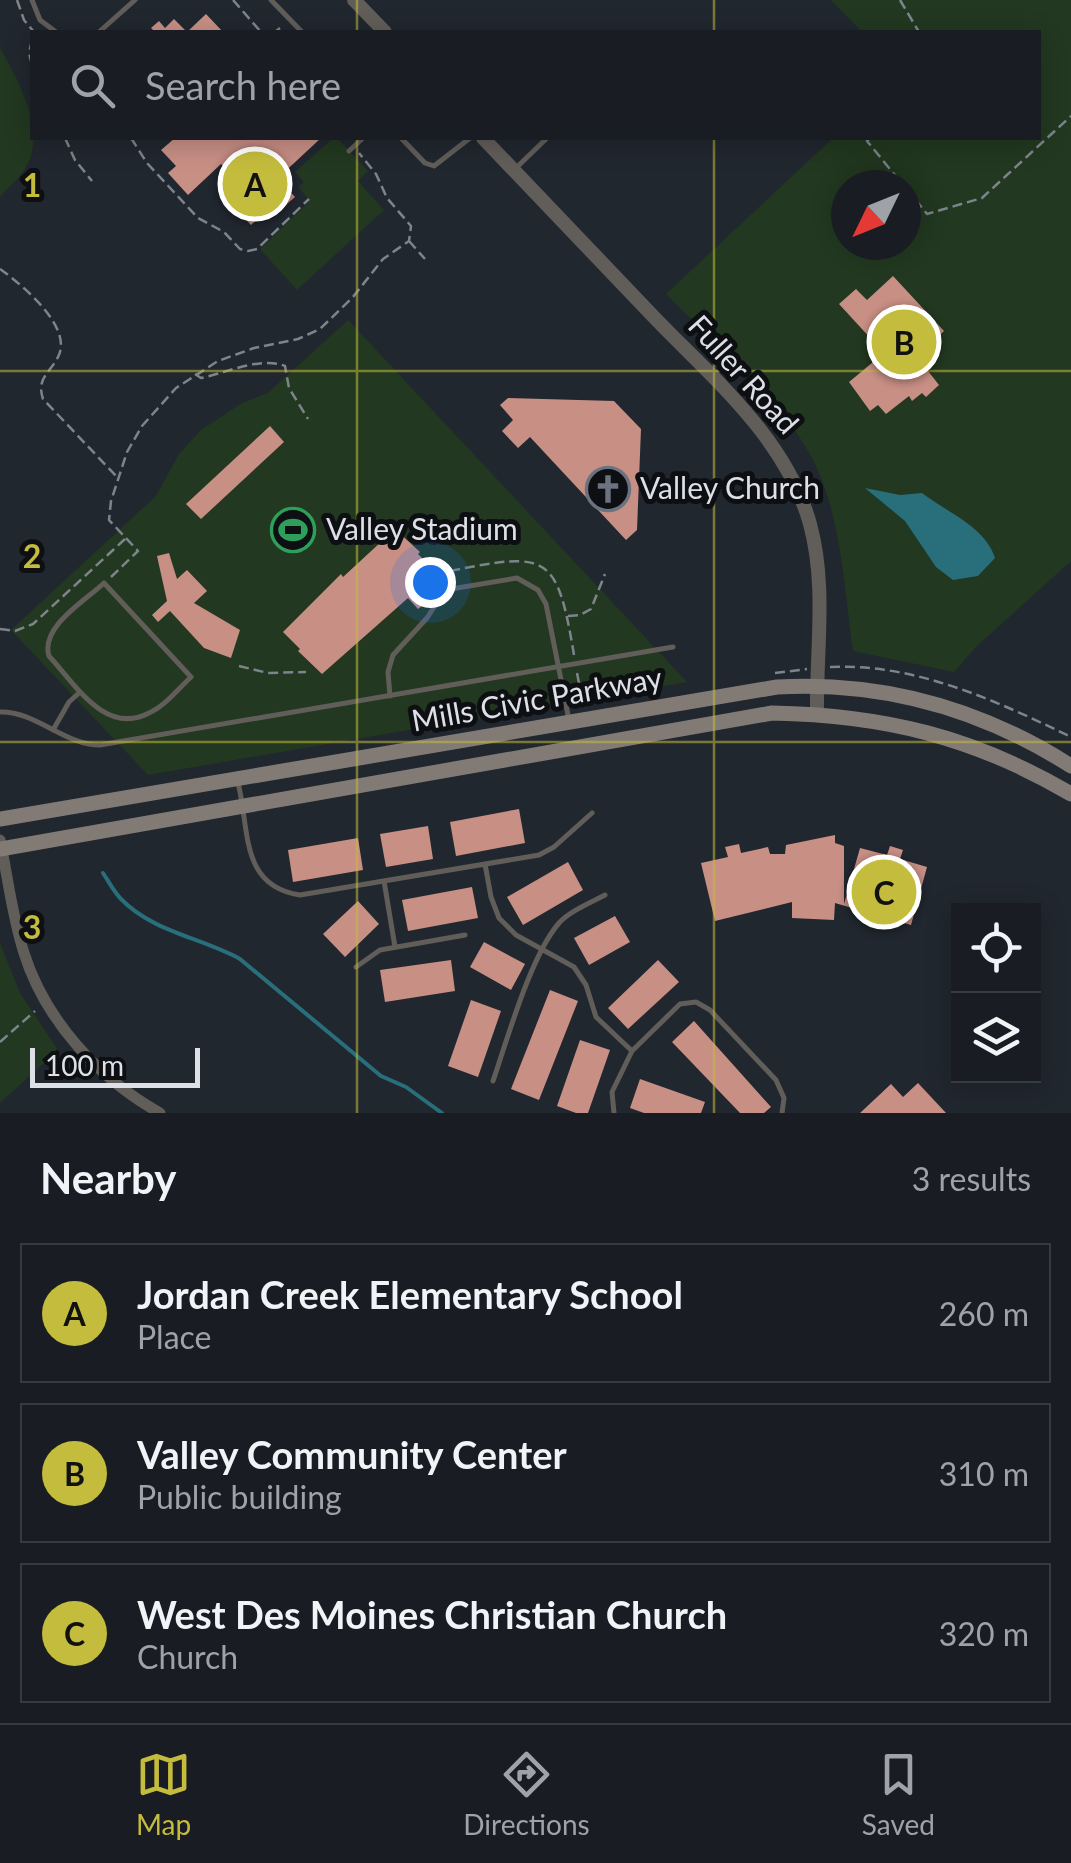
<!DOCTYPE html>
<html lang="en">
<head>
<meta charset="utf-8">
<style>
	body { margin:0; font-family:Lato,sans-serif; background:#22262b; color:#f1f3f6 }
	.controls { position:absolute; right:30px; bottom:30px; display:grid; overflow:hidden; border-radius:0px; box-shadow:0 5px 25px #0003 }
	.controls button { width:90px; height:90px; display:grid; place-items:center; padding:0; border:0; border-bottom:2px solid #373b41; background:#191d23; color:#f1f3f6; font:50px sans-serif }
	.compass { position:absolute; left:831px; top:170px; width:90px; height:90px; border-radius:50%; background:#191d23; box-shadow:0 5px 25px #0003; rotate:227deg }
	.scale { position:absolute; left:30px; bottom:25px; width:170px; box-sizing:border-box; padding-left:10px; border:5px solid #dde1e7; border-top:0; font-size:28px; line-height:35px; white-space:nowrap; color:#dde1e7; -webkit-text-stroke:8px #0d0f13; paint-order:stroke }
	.you { position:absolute; left:430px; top:582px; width:35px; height:35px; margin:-25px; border:8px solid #fff; border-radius:50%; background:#1a73e8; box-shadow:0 0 0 15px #1a73e833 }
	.badge { display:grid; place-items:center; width:65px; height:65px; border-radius:50%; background:#c4bc3d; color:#111; font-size:32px; font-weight:700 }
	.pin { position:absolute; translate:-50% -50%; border:5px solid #fff; box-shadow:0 2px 10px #0006 }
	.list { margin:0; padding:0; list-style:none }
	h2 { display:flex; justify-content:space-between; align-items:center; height:130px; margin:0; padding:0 40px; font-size:42px }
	h2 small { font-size:32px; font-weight:400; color:#9fa2a6 }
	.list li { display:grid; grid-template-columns:65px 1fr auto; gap:30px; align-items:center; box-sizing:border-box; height:140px; margin:0 20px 20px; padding:0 20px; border:2px solid #373b41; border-radius:0px }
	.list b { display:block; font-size:38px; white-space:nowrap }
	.list p { margin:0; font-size:32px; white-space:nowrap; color:#9fa2a6 }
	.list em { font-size:32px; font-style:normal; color:#9fa2a6 }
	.icon { flex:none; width:55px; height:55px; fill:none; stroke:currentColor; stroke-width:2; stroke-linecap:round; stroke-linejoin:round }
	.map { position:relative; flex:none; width:1071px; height:1113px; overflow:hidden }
	.search { position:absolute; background:#191d23; box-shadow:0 5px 25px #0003; left:30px; right:30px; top:30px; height:110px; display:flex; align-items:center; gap:25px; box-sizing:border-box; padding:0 35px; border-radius:0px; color:#9fa2a6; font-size:38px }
	.sheet { height:610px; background:#191d23 }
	nav { display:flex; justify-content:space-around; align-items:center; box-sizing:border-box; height:140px; border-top:2px solid #373b41; background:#191d23; font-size:28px; color:#9fa2a6 }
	nav a { display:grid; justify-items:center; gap:5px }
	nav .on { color:#c4bc3d }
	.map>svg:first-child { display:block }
	.green { fill:#223820; fill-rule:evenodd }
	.water { fill:#286e7b }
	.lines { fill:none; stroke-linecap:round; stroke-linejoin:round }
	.stream { stroke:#286e7b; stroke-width:4 }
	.building { fill:#c88f85 }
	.path { stroke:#7e848b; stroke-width:2.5; stroke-dasharray:10 5; stroke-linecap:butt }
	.service { stroke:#615d59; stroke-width:5 }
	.minor { stroke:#615d59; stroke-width:11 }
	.tertiary { stroke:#615d59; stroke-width:14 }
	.secondary { stroke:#827b75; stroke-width:15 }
	.grid { fill:none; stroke:#c4bc3d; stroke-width:2.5; stroke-opacity:0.55 }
	.labels { text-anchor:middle; stroke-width:10; stroke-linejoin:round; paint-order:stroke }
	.street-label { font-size:30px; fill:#dde1e7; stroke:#0d0f13 }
	.poi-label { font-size:30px; fill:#dde1e7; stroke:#0d0f13; text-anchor:start }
	.grid-label { font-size:32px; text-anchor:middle; font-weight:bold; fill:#c4bc3d; stroke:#0d0f13; stroke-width:10; stroke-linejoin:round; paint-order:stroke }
</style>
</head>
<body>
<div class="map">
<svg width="1071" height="1113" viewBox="0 0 1071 1113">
	<rect width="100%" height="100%" fill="#21272f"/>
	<!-- green -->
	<path class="green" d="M831,0H1071V561L977,646L954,672L853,651C844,589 842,519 814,462C780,396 717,346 666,294L833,138H1038V32H862ZM846,185H906V245H846Z
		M0,48C18,79 47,132 26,167C20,178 8,188 0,197Z
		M333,138H337L368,171L358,181L384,210L297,290L260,249L310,201L298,187L304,182L295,172Z
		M348,320L687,682L148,775L11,630L156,496L179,454L201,430L242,403L268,393Z
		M0,943L20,993L58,1050L0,1103Z"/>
	<!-- water -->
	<path class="water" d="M865,488L900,495L922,493C946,512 985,526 995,558L978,576L953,580L936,567L905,521Z"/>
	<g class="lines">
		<!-- stream -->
		<path class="stream" d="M103,873C109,882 114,892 121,899C153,932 202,938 240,959L381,1076L406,1087L442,1113"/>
	</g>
	<!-- building -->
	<path class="building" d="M206,14L223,32H155L151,28L159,21L165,28L174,19L187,32Z
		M175,138H321L278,178L295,197L272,217L266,211L251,225L219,191L234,177L221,164L188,195L168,173L176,166L161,150Z
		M893,276L944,331L917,357L939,385L926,397L922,393L912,401L909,396L886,414L878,405L870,411L849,382L884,353L839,304L856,289L867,300Z
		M508,398L614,401L641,429L637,530L626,540L530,437L518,448L502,431L513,420L500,405Z
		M270,426L284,442L201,519L186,504Z
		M395,529L420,552L418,554L434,570L413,589L426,603L418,609L408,598L322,674L298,651L300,649L283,632L341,574L343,577Z
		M169,553L177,579L187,570L207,591L194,603L240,630L231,658L204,648L170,611L158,622L152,615L167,601L157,556Z
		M519,809L525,843L456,856L450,822Z
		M428,826L433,859L386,867L380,834Z
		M835,835V843L844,846V904L860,848L887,855L890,846L903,850L900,859L927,867L911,925L835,903L834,920L792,918V902L715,921L701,863L728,857L725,847L739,844L741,853L768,847L770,854H785L786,845Z
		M358,838L363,870L293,882L288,850Z
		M568,862L583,890L523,925L507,897Z
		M472,887L478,918L408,931L402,900Z
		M358,901L379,924L345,957L323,934Z
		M615,916L630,942L589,965L574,938Z
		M484,942L525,964L511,990L470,967Z
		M451,960L455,991L385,1002L380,970Z
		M658,960L679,982L628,1029L608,1008Z
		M550,990L578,1001L539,1100L511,1089Z
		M471,1000L501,1011L478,1077L448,1066Z
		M694,1021L771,1107L764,1113H740L672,1042Z
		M580,1040L610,1050L588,1113H576L557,1106Z
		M640,1079L705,1102L701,1113H644L630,1108Z
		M918,1083L946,1113H860L891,1084L903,1097Z"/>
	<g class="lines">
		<!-- path -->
		<path class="path" d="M17,0L24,20L34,32
			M233,0L261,32
			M900,0L919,32
			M38,32L39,31
			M275,32L280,28
			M32,40L29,53L32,65
			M65,138L75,160L92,181
			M131,138L147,163L198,218L224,232L240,249L248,251L257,249L309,199
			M870,138L867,141L903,185
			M906,188L927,214L982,198L1071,116
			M409,241L425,259
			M0,269C21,284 74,327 58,357C50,373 36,378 43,399L117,477
			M195,374L201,378C226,373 261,356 285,366L289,388L308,419
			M450,571C549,551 557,554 574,655
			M111,577L138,551L109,520L111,501L127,452L142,426L176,388L218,361L254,348L298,339L320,329L353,297L383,259L409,241L411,226L387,198L376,174L359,153
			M568,616L580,615L591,609L605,574
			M0,629L15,631L33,624L125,539
			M239,666L268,673L306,672
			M830,667C915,663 997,701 1071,737
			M577,673L583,704
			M775,673L807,669
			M0,1042L35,1011"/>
		<!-- service -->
		<path class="service" d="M32,0L40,20L56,32
			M271,0L302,32
			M99,32L135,0
			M401,138L425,163L434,166L470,138
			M349,151L363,138
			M517,167L547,138
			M104,583L191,677C178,689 165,706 149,713C105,736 75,684 49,656C40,627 85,601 104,583Z
			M390,696L388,672L393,655L427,618L445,590L517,578L538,590L546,604L569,720
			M0,712C36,711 64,745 100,745L673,647
			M53,730L69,702L80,692
			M238,783C250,828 239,886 300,895L539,855L554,847L592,813
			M485,864L491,897L499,918L516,935L574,967L586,985L596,1017L632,1051
			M384,881L395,947
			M356,967L380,950L465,935
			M493,1081C507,1040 531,955 559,923C570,911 590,903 605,895
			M614,1113L612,1092L632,1051L680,1004L696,1002L710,1010L776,1080L784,1098L782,1113"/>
		<!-- minor -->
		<path class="minor" d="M0,840C8,878 12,916 24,953C45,1020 99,1079 160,1113"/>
		<!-- tertiary -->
		<path class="tertiary" d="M354,0L385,32
			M483,138C539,196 595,255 651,314C711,377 786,437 810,524C827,586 816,651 817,714"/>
		<!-- secondary -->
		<path class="secondary" d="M0,819L777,687C884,681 980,708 1071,766
			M0,849L772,713C884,715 974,737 1071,794"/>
	</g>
	<!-- grid -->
	<path class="grid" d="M357,0V32M714,0V32M357,138V1113M714,138V1113M0,371H1071M0,742H1071"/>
	<!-- icons -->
	<defs>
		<symbol id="church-ring" viewBox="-11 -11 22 22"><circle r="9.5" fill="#0d0f13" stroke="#6b7280" stroke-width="1.5"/><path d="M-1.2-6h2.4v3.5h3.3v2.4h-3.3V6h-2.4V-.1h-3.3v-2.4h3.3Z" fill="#6b7280"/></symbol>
		<symbol id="stadium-ring" viewBox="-11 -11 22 22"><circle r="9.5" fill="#0d0f13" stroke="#2e9e5b" stroke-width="1.5"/><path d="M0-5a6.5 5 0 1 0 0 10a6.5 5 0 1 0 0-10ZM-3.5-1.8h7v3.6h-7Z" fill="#2e9e5b"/></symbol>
	</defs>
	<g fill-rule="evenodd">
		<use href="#church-ring" x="583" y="464" width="50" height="50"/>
		<use href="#stadium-ring" x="268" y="505" width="50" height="50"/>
	</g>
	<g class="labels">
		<!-- street labels -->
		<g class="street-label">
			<text transform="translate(743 375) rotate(48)" y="10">Fuller Road</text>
			<text transform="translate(537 700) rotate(-10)" y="10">Mills Civic Parkway</text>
		</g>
		<!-- poi labels -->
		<g class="poi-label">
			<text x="640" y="499">Valley Church</text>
			<text x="326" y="540">Valley Stadium</text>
		</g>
	</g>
	<g class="grid-label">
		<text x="32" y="197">1</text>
		<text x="32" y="568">2</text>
		<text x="32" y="939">3</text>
	</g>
</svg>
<div class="controls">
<button><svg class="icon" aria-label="locate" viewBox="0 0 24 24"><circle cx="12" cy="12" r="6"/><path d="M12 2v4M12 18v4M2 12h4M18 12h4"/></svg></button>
<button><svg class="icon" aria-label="layers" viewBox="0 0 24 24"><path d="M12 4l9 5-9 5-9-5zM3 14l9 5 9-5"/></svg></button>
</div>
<svg class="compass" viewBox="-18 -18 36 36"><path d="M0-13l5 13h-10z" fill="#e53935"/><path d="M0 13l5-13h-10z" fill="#9fa2a6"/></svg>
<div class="scale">100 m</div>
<div class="you"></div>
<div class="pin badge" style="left:255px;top:184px">A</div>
<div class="pin badge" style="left:904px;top:342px">B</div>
<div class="pin badge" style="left:884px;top:892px">C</div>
<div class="search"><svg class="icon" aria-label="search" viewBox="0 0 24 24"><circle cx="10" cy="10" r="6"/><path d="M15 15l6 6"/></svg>Search here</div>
</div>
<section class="sheet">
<h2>Nearby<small>3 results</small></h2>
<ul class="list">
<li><span class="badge">A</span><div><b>Jordan Creek Elementary School</b><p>Place</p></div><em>260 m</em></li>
<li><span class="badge">B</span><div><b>Valley Community Center</b><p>Public building</p></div><em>310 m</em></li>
<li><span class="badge">C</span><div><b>West Des Moines Christian Church</b><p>Church</p></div><em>320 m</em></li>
</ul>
</section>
<nav>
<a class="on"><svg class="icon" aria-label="map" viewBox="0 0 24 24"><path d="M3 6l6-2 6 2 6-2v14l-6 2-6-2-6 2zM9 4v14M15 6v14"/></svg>Map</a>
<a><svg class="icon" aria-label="directions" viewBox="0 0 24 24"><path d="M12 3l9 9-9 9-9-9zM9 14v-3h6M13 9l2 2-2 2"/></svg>Directions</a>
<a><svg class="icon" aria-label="saved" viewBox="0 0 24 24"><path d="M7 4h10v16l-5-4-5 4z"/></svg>Saved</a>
</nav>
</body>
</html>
